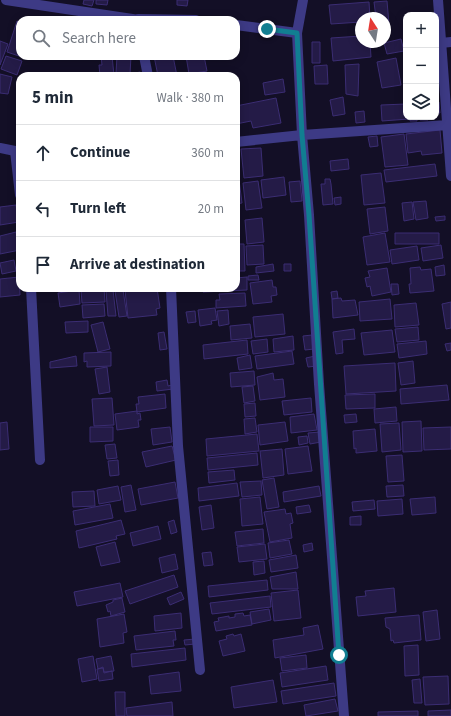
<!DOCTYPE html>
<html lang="en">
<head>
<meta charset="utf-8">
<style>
	body { margin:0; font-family:"Source Sans 3",sans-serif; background:#f2f2f3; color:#1f2937 }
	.controls { position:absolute; right:12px; top:12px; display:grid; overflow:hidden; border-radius:8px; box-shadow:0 2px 10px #0003 }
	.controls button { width:36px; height:36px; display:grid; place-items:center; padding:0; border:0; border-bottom:1px solid #e0e1e3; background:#fff; color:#1f2937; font:20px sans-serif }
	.compass { position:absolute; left:355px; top:12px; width:36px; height:36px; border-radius:50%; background:#fff; box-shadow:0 2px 10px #0003; rotate:348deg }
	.stop { position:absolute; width:12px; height:12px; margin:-9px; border:3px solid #117e91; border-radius:50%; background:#fff }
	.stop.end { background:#117e91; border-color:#fff; box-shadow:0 1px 4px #0008 }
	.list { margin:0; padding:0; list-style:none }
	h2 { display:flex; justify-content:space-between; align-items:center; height:52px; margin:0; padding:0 16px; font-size:17px }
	h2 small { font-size:13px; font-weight:400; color:#747a83 }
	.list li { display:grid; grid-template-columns:26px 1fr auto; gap:12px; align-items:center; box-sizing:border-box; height:56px; padding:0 16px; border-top:1px solid #e0e1e3 }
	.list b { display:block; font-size:15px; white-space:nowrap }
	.list em { font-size:13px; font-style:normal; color:#747a83 }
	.icon { flex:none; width:22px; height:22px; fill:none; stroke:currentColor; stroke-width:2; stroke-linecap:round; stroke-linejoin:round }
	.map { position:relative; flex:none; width:451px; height:716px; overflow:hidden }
	.search { position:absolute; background:#fff; box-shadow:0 2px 10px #0003; left:16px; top:16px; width:224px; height:44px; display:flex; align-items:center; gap:10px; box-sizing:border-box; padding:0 14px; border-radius:12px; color:#747a83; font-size:15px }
	.panel { position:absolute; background:#fff; box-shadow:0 2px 10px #0003; left:16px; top:72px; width:224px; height:220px; border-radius:12px }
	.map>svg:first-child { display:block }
	.building { fill:#241b47; stroke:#3b2d73 }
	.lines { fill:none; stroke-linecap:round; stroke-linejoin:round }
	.minor { stroke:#3d3a85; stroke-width:10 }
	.route { stroke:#117e91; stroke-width:5 }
</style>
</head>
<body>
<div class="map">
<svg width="451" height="716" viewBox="0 0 451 716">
	<rect width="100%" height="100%" fill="#130f26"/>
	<!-- building -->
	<path class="building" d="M84,0H94L92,6L83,4Z
		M96,0H108L107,5L96,4Z
		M177,0H188L187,6L177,5Z
		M387,1L389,24L385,25V18H376L374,2Z
		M369,2L370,18H361V22L331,24L329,5Z
		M17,21L20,22L19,56L7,52Z
		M361,36V42H370L371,57L333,61L331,38Z
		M401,39L404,51L387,54L384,43Z
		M0,41L8,44L0,65Z
		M312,42H320V63H312Z
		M6,56L22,61L17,75L1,69Z
		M101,56H112L114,75L100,76L99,65H102Z
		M117,56H131L130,74L116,73Z
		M154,56H173L177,76H158Z
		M186,56H204L207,71L189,74Z
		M396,58L401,85L382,88L377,62Z
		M359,64L358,96L346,94L345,65Z
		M327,65L328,84H315L314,66Z
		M140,72V76H121Z
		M0,74L12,77L8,94L0,93Z
		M283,79L285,92L265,95L263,83Z
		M343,97L345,114L333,116L330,100Z
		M276,98L281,123L253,128L251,121L236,124V106Z
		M436,102H439L440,113H436Z
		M406,104V117H409V119L382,121L381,105Z
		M364,111L365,122L356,123L355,112Z
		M410,117H417V121H410Z
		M419,117H428V120H420Z
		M440,130L442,153L422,155L421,151L408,153L406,134Z
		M404,134L408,165L385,167L381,137Z
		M377,136L378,146L370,147L368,137Z
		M261,148L263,176L244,178L241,149Z
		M236,152H237L239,178L236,179Z
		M348,159L349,169L331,171L330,161Z
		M435,164L437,176L386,182L384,170Z
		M381,173L385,203L364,205L361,175Z
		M284,177L286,195L263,198L261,180Z
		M325,179H330L331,184L333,204L323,205L321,184H325Z
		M236,180H239L242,203L236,204Z
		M258,181L262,208L246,210L243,183Z
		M300,181L302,201L291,202L289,182Z
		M341,197V204L335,205L334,198Z
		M426,201L428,218L416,220L413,202Z
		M412,202L414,219L404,221L402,203Z
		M16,205L19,222L0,225V207Z
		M385,207L388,231L370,234L367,209Z
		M445,216V220L436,221L435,217Z
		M262,218L264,242L247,244L245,220Z
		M236,221H238L239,241H236Z
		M16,232L20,250L0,254V236Z
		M385,233L390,262L367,265L363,237Z
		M395,233H439V244H395Z
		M236,244H244L245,271H236Z
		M263,245L264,264L247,265L246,246Z
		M441,245L443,258L423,261L421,248Z
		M417,246L419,260L392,264L390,250Z
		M14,260L16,271L2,274L0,263Z
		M273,264L274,271L256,273V267Z
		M284,264H291V271H284Z
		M444,265L445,275L436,276L435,267Z
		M420,267L421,270L431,269L434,291L410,293L409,284H411L410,268Z
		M387,268L391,292L372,296L370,286L367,287L365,278L370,277L368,271Z
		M258,275L259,280H248V276Z
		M19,277L20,295L0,297V279Z
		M247,277V290L203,292V288H236V278Z
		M272,280L273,287H276L277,295L271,296L272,302L253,304L250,283Z
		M391,284H398L399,294L392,295Z
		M104,288L105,302L82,303L81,290Z
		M140,288H157L160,308L156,309L157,315L128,318L125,290Z
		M79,290L80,304L60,307L58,293Z
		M113,290L116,316H108L106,291Z
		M123,290L127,316L119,317L115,291Z
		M337,291L338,298L332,299L331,292Z
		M245,293L246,306L216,308V300H220L219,294Z
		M341,298L342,301L355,300L358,315L333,318L332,299Z
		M390,299L392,319L360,321L359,302Z
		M451,302V328L446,329L442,304Z
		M416,303L419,325L395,327L394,305Z
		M104,304L105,316L83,318L82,305Z
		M215,308L217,320L211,321L212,324L200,326L198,310Z
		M228,310L229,324L219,326L217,311Z
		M195,311L196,322L188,323L186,312Z
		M283,314L285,334L255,337L253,317Z
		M88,321V332L66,333L65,322Z
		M103,322L110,349L98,352L91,325Z
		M250,324L252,338L231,340L230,326Z
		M418,327L419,340L397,342L395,329Z
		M354,329L355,339L342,340L343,353L336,354L333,332Z
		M392,330L395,352L364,355L361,333Z
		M164,332L167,349L160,350L158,333Z
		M312,335L314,349L305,350L303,336Z
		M293,336L294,350L274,352L273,339Z
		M267,339L268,352L253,354L251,341Z
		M247,340L248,354L204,359L203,345Z
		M426,341L427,354L399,358L397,344Z
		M451,343V350L447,351L445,344Z
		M292,351L294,364L257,369L255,356Z
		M111,352V366L87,367V361L84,362V353Z
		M250,355L252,368L239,370L237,358Z
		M76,356L77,366L50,368V362Z
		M315,356L317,366L308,367L306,358Z
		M413,361L415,383L401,385L398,363Z
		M395,363L396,391L346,394L344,366Z
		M107,367L110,392L99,394L95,369Z
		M254,371L255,385L231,387L230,373Z
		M273,373L274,380L283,379L285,397L260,400L257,377Z
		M167,380L168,386L172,385L173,389L157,391L156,382Z
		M447,385L449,400L401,404L400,389Z
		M253,386L255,401L244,403L242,387Z
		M165,394L166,408L137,412L136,404H139L138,397Z
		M375,394V408L346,409L345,395Z
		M112,398L114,425L94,426L92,399Z
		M311,398L312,412L284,415L282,401Z
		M255,403L256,416L245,417L244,404Z
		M396,407L397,421L375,423L374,409Z
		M137,411V414L140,413L141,420H138L139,427L117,430L115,414Z
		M314,414L317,430L291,433L290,417Z
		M356,414L357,422L345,423L344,415Z
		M255,418L257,432L245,434L244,419Z
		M421,421L422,451L403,452L402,422Z
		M7,422L9,449L0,450V423Z
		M285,422L288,441L260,445L258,425Z
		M399,423L401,450L382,452L380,424Z
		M90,427H113V441L90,442Z
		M170,427L172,442L153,445L151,429Z
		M451,427V449L424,450L423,428Z
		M375,429L377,451L356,453V448L354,449L353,431Z
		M320,432L321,442L310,444L308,433Z
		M257,434L259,451L207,456L206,439Z
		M307,436L308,443L299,445L298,437Z
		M115,444L117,458L107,459L105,445Z
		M172,446L176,460L146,467L142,452Z
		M308,446L312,471L288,474L285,449Z
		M282,449L284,475L263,478L260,451Z
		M257,453L258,465L208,470L207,458Z
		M402,455L404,481L388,482L386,456Z
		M118,460L119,475L110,476L108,461Z
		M234,470L235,480L209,483L208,472Z
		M274,478L279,507L267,509L262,480Z
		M261,481L262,495L242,497L240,482Z
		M175,482L178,498L141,505L138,489Z
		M237,483L239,496L199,501L198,488Z
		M131,485L136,510L125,512L121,487Z
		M403,485L404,496L387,497L386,486Z
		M118,486L121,500L99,504L97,490Z
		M319,486L321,496L284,502L283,492Z
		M94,491L95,506L73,507L72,492Z
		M260,497L263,524L242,526L240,499Z
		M435,497L436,513L412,515L410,499Z
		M402,499L403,514L378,516L377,501Z
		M374,500L375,509L353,511L352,502Z
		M110,504L113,518L75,525L73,511Z
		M211,505L214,528L202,530L199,507Z
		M309,505L311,512L297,514L296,507Z
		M285,509L286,514L291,513L293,523L290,524L292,538L270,542L264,512Z
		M361,516V525H350V517Z
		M121,520L125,534L116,536L117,539L79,548L76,531Z
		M174,520L177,532L171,534L168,522Z
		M158,526L161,539L133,546L130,533Z
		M263,529L264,543L237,546L235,532Z
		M289,540L292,554L270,558L268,543Z
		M115,542L120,562L101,566L96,547Z
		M312,543L313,550L304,552L303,545Z
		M265,544L267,559L239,562L237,547Z
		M211,552L213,565L204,566L202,553Z
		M175,554L178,569L162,573L159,558Z
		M296,555L298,568L271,572L269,560Z
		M264,561L265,573L254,575L253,562Z
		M296,572L298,589H272L270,577Z
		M174,575L178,587L130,604L125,591Z
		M267,580L268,590L209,597L208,586Z
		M120,583L123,597L77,606L74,592Z
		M394,588L396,612L358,616L356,597L366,596L365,591Z
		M298,590L301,618L274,621L271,593Z
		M181,592L184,599L170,605L167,598Z
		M270,596L271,607L212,614L210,603Z
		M122,598L125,612L111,616L110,611L108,612L106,605L113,602V600Z
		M269,609L271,620L252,624L250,612Z
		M437,610L440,639L426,641L423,612Z
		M181,613L182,628L155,631L154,616Z
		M243,613L244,616L250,615L252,625L216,631L214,622L219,621L218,618L229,616V618L235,617V614Z
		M124,614L127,632L123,633L124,643L100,647L97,619Z
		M419,615L421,640L394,643L393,640L391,641L390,629L386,627L385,618Z
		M318,625L323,649L275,658L273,640L304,635L303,628Z
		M175,631L176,640H173L174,646L136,650L134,636Z
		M233,634L234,636L241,634L245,651L223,656L219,641L227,639L226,636Z
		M195,639V644L185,645L184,640Z
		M418,645L419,675L405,676L404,646Z
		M185,648L186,660L132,667L131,654Z
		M306,655L307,668L282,671L280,658Z
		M93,656L97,679L82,682L78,659Z
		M111,656L114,671L104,672L103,667L98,669L96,659Z
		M326,666L328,680L282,687L280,673Z
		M103,668L104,673L112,671L113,679L99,681L97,669Z
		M179,672L181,691L151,694L149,676Z
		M448,676L449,704L425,705L423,677Z
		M420,679L422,703H414L412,680Z
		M273,680L277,702L234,708L231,687Z
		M334,683L336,696L283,704L281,691Z
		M115,692H125V716H116Z
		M335,699L338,711L306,716L304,705Z
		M172,702L173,716H127L126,708Z
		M451,710V716H428V711Z
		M418,711V716H378V712Z"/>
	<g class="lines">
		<!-- minor -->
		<path class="minor" d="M6,0L139,20
			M303,0L297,33L302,135L309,215L319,384L344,716
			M438,0L451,176
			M138,19L196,20
			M236,25L297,33
			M441,43L451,42
			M144,56L148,76
			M236,142L302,135L447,125
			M0,148L15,151
			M20,151H15L20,195
			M31,288L40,460
			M171,288L178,446L200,670"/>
	</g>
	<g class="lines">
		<!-- route -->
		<path class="route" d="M267,29L297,33L302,135L309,215L339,655"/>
	</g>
</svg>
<div class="controls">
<button>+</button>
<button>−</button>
<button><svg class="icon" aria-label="layers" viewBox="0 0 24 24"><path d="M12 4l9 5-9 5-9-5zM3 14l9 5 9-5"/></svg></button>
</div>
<svg class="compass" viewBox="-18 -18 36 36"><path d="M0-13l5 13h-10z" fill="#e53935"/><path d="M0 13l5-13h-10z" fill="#747a83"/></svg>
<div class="stop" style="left:339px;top:655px"></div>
<div class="stop end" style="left:267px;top:29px"></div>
<div class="search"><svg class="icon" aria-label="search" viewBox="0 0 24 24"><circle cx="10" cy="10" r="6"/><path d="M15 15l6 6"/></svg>Search here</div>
<section class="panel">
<h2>5 min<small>Walk · 380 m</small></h2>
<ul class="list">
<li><svg class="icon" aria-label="ahead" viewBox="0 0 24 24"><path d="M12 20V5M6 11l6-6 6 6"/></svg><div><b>Continue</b></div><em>360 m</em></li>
<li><svg class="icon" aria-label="left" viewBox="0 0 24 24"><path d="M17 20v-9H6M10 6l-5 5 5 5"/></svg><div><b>Turn left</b></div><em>20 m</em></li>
<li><svg class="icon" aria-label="arrive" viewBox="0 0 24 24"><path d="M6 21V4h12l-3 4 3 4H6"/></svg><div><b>Arrive at destination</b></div></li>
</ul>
</section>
</div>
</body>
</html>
